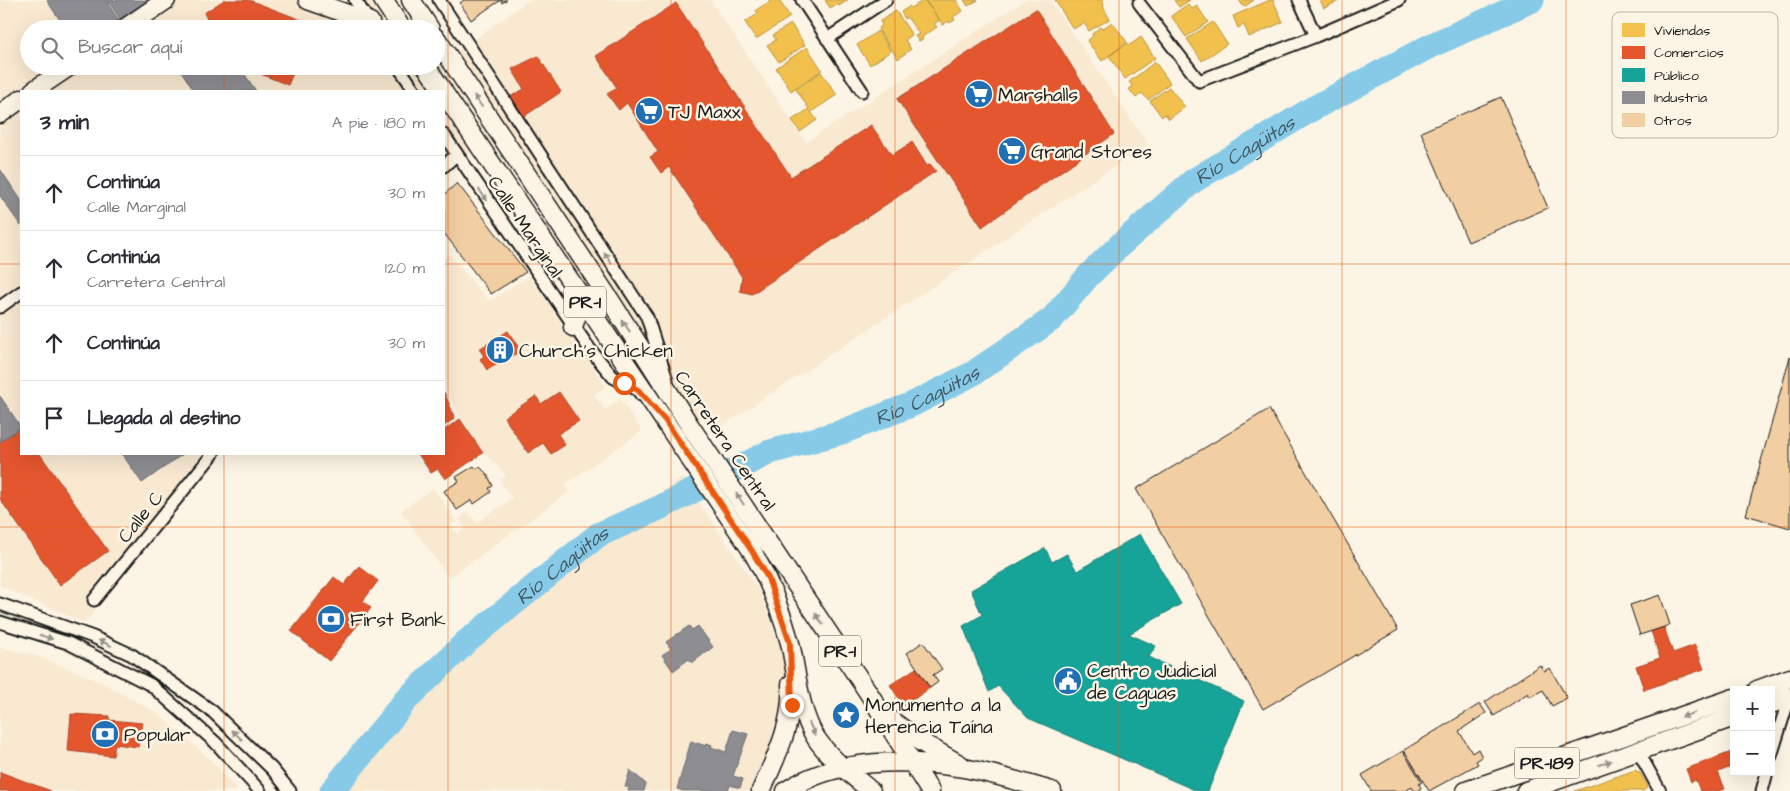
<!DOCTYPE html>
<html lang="es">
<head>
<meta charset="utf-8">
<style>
	body { margin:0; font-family:"Architects Daughter",sans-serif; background:#f2f2f3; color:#2b2b33 }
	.controls { position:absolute; right:15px; bottom:15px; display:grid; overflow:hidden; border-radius:0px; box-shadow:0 5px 20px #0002 }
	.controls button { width:45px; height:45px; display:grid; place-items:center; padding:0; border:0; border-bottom:1px solid #e1e1e2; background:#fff; color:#2b2b33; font:25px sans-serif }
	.stop { position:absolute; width:15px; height:15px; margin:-11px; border:4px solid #ea580c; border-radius:50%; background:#fff }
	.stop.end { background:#ea580c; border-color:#fff; box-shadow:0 1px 5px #0008 }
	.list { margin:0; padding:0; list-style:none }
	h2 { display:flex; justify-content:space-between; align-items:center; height:65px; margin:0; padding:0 20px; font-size:21px }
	h2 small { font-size:16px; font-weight:400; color:#7c7c81 }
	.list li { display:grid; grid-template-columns:32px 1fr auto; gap:15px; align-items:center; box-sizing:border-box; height:75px; padding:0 20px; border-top:1px solid #e1e1e2 }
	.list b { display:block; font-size:19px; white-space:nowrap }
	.list p { margin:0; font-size:16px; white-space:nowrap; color:#7c7c81 }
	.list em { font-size:16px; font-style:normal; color:#7c7c81 }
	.icon { flex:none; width:28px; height:28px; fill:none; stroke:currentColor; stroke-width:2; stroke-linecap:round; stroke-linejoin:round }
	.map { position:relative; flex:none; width:1790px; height:791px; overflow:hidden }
	.search { position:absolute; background:#fff; box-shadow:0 5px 20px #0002; left:20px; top:20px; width:425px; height:55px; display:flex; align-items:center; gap:12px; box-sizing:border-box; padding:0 18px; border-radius:28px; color:#7c7c81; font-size:19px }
	.panel { position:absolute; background:#fff; box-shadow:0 5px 20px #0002; left:20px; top:90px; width:425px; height:365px; border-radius:0px }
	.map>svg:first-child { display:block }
	.built { fill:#f9e9d1 }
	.homes { fill:#f2c14e; stroke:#b2903f }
	.shops { fill:#e4572e; stroke:#a84529 }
	.public { fill:#17a398; stroke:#187a73 }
	.industry { fill:#8d8d92; stroke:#6b6b6f }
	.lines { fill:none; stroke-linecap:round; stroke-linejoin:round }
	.river { stroke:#87cae8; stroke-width:25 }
	.building { fill:#f2cea3; stroke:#1c1c1c }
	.minor-casing { stroke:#1c1c1c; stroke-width:15 }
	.primary-casing { stroke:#1c1c1c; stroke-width:21 }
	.minor { stroke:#fcf5e5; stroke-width:11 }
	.primary { stroke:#fcf5e5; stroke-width:18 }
	.oneway { fill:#97938b }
	.route { stroke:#ea580c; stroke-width:6 }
	.grid { fill:none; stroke:#e8590c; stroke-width:1; stroke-opacity:0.55 }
	.labels { text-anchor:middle; stroke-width:5; stroke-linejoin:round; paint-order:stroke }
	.shield { fill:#fcf5e5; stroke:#5f5d58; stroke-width:1 }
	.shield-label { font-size:18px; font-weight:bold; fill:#1c1c1c }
	.poi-label { font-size:19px; fill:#1c1c1c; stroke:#fcf5e5; text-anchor:start }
	.street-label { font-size:19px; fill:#1c1c1c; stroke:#fcf5e5 }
	.water-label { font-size:20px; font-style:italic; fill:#415963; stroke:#fcf5e5 }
	.key { fill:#fcf5e5; stroke:#b9b4a9; stroke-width:1 }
	.key-label { font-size:14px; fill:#1c1c1c }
</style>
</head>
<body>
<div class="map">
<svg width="1790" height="791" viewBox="0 0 1790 791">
	<rect width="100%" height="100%" fill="#fcf5e5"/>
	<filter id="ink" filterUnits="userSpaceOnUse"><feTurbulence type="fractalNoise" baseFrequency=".02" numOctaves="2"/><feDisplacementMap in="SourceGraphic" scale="10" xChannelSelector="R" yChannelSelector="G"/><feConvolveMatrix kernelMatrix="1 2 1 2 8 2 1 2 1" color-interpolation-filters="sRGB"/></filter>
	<g filter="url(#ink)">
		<!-- built -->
		<path class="built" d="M0,0H397L416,29H29V66H436V59L493,145L456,158L444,171V91H21V454H217L85,623L0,586Z
			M529,0H710L806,142L1025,0H1050L1148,144L715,431L705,416L699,420L455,53Z
			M449,254L489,301L529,276L606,386L594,395L605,410L620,399L642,431L565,485L569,492L449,578L401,511L433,488L457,521L451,525L457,534L465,528L459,519L468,512L477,523L512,498L500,481L506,475L484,453L461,418L444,387V258Z
			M682,477L759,590L794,683L762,791H345L450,649Z
			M0,647L40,657L101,682L159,714L210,759L238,791H0Z"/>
		<!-- homes -->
		<path class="homes" d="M772,0H779L790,17L756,39L745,22L758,14L756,10Z
			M825,0H848L839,6L837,4L830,8Z
			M924,0L940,20L934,24L937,27L922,37L923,39L919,41L915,36L919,34L907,17L905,19L901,12L910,6L911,8Z
			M925,0H956L963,11L953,17L955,20L949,23L948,21L943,25Z
			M964,0H978L968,6Z
			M1055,0H1103L1104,9L1110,19L1089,31L1084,23L1073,29Z
			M1174,0H1190L1179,7Z
			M1239,0H1254L1244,7Z
			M1270,0H1273L1283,22L1249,37L1244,25L1238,28L1233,16Z
			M1320,0H1341L1324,8Z
			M1188,4L1192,9L1197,6L1208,22L1186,37L1171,16Z
			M896,11L912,35L905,40L911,49L898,59L878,29L882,25L880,21Z
			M1112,22L1127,42L1102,61L1087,41L1093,36L1092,34L1100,27L1102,29Z
			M1213,22L1227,44L1202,61L1187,39Z
			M791,24L805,45L779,62L767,45L776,40L773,35Z
			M878,31L891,51L870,65L857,45Z
			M1141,37L1155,58L1125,79L1109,56L1128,43L1130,45Z
			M807,47L822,70L791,91L776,68Z
			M1155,62L1170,83L1148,100L1142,93L1136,98L1129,89L1133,87L1129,82Z
			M821,72L837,95L811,112L817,120L800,132L792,120L809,109L796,89Z
			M1169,87L1185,107L1169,119L1165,114L1162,117L1150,101Z
			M1635,770L1640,773L1646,783L1648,787L1643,791H1575Z"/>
		<!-- shops -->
		<path class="shops" d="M224,0H249L325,29H231L207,19L204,13Z
			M676,3L791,177L871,125L892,155L912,142L927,166L930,164L936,171L752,294L740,291L742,277L669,167L661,173L650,157L658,152L627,103L619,110L607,94L617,88L596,56Z
			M1036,9L1114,134L982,227L897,99Z
			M538,56L561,92L523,117L510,97L524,89L512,69Z
			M253,66H296L288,85L251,70Z
			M508,331L521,351L487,370L480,359L484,356L479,349Z
			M444,392L455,418L444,426Z
			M559,392L579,421L558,434L565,445L551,454L543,443L528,453L504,417L536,396L541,404Z
			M460,419L483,453L445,479L438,469L431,473L418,454H444V430Z
			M21,427V454H40L108,551L60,585L0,499V442Z
			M359,566L378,581L363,601L371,608L329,661L291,631L334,577L344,585Z
			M1664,627L1673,653L1695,645L1704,669L1644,690L1636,666L1660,658L1651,631Z
			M916,668L930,688L904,706L890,685Z
			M71,714L109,716V720L143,723L138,747L115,744L113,756L68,751Z
			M1734,751V766L1718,772L1725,789L1719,791H1700L1696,780L1691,782L1686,769Z
			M0,772L51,791H0Z"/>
		<!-- public -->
		<path class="public" d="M1140,534L1181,604L1129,634L1156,646L1149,657L1244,701L1208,791H1197L1028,718L998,686L989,692L963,626L982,615L971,590L1045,548L1052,562L1067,554L1077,571Z"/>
		<!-- industry -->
		<path class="industry" d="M48,0H105L120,22L111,29H66L47,1Z
			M107,0H149L120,19Z
			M178,66H196L199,72L207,66H213L219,74L228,69L229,71L236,66H239L256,91H194Z
			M0,169L21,200V226L0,196Z
			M0,396L21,427L0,442Z
			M122,454H183L142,483Z
			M689,626L692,630L698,626L713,647L692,663L689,659L673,671L662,655L671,649L666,642Z
			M733,730L748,734L733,776L743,779L740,788L730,785L728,791H683L677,789L691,741L706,746L707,743L712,745L711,747L726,752Z
			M630,770L646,784L644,791H628L629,787H625Z"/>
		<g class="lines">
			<!-- river -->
			<path class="river" id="s1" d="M332,791L406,700L465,643L598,535L659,508L770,452L842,432L913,404L972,374L1052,319L1089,275L1120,245L1193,181L1312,109L1430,46L1532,0"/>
		</g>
		<!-- building -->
		<path class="building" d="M464,0H507L502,3L501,0L471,20L460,3Z
			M1501,97L1548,208L1468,242L1421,132Z
			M457,183L526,272L491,294L444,233V195Z
			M1790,357V528L1746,515Z
			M1269,409L1398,630L1263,709L1136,489Z
			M474,466L476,469L480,467L487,474L493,486L489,488L491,492L474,504L472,500L457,510L444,491L459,481L456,477Z
			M1660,595L1670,625L1640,635L1630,605Z
			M923,642L942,669L933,675L938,682L930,688L907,653Z
			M1540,665L1544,671L1550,668L1567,698L1552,706L1543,690L1530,697L1528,693L1494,716L1485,702Z
			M1480,704L1486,713L1459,731L1472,753L1478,749L1482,757L1476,761L1478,764L1429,791L1404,750Z
			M1403,751L1422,782L1419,784L1421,788L1417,791H1414L1412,787L1405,791H1371L1362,775Z"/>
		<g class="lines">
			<defs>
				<path id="minor" d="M355,0L369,21
					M439,0L647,317L667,380
					M802,0L862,91
					M1299,0L1316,36
					M1139,3L1199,81L1316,36L1399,0
					M827,39L886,0
					M398,66L415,91
					M444,135L589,348L613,377L638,390L641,395
					M444,166L456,155
					M0,307L21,292
					M94,600L213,454
					M0,604L93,637L132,655L212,711L272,769L290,791
					M0,622L68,643L151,685L215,742L260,791
					M1638,751L1660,791
					M1771,756L1790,695
					M1762,791L1767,772"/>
				<path id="primary" d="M308,0L370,22
					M383,0L402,29
					M411,0L430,29
					M124,29L166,0
					M436,38L610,300L690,426L868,692L930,791
					M426,66L443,91
					M33,91L70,66
					M444,93L752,551C769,580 781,610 790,643C797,673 799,712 816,738C830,759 852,775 871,791
					M0,114L21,99
					M573,327L576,318L580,295
					M1757,690L1790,678
					M1771,704L1790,697
					M888,718L921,742L961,765
					M761,791C776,757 794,722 791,684
					M786,791C835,758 906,758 963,768C993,773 1023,783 1052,791
					M1466,791L1734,698
					M1526,791L1734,717"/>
			</defs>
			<!-- minor casing -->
			<use href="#minor" class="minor-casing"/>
			<!-- primary casing -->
			<use href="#primary" class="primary-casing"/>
			<!-- minor -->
			<use href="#minor" class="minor"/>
			<!-- primary -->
			<use href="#primary" class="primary"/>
		</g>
		<!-- one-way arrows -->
		<defs><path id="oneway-solid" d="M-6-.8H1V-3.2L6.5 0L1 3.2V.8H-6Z" transform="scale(1.25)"/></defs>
		<g class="oneway">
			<use href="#oneway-solid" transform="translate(478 101) rotate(-124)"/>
			<use href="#oneway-solid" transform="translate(483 195) rotate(56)"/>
			<use href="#oneway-solid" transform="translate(608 258) rotate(-123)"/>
			<use href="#oneway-solid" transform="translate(626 326) rotate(-123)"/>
			<use href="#oneway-solid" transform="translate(740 499) rotate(-124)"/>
			<use href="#oneway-solid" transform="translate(819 619) rotate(-124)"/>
			<use href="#oneway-solid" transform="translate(46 637) rotate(18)"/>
			<use href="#oneway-solid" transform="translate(105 643) rotate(-156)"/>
			<use href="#oneway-solid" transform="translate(1688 715) rotate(160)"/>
			<use href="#oneway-solid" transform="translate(812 729) rotate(66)"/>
			<use href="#oneway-solid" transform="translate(237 735) rotate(-136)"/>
			<use href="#oneway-solid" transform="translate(1605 763) rotate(-19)"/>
		</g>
	</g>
	<g class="lines" filter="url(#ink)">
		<!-- route -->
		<path class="route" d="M624,383L638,390L665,420L752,551L768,578L790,643L792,705"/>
	</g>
	<!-- grid -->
	<path class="grid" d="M224,0V29M448,0V791M671,0V791M895,0V791M1119,0V791M1342,0V791M1566,0V791M224,66V91M0,264H21M444,264H1790M224,454V791M0,527H1790"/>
	<!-- icons -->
	<defs>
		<symbol id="supermarket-disc" viewBox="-11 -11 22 22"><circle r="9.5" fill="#1f6fb2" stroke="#fcf5e5"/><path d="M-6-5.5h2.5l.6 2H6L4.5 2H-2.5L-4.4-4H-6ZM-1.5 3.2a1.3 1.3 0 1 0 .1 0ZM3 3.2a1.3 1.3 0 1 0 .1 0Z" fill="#fff"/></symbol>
		<symbol id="building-disc" viewBox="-11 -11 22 22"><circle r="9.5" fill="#1f6fb2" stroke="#fcf5e5"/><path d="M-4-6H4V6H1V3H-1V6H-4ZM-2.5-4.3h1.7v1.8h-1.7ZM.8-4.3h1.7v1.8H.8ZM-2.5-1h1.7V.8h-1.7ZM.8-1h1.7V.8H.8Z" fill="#fff"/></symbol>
		<symbol id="bank-disc" viewBox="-11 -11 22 22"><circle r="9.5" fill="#1f6fb2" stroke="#fcf5e5"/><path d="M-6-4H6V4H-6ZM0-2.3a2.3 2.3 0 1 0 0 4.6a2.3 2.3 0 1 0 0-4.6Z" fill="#fff"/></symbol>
		<symbol id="civic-disc" viewBox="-11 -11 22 22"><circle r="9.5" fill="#1f6fb2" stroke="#fcf5e5"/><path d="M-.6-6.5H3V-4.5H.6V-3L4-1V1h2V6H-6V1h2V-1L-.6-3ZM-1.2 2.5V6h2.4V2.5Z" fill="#fff"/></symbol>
		<symbol id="sight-disc" viewBox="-11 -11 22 22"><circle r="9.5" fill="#1f6fb2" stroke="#fcf5e5"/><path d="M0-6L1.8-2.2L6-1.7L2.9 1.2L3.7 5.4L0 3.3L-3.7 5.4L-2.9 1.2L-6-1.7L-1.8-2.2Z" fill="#fff"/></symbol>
	</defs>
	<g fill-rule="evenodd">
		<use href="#supermarket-disc" x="963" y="78" width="32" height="32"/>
		<use href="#supermarket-disc" x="633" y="95" width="32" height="32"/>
		<use href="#supermarket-disc" x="996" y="135" width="32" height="32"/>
		<use href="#building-disc" x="484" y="334" width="32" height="32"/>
		<use href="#bank-disc" x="315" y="603" width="32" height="32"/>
		<use href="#civic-disc" x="1052" y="665" width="32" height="32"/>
		<use href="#sight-disc" x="830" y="699" width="32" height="32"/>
		<use href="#bank-disc" x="89" y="718" width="32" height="32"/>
	</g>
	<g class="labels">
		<!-- shield labels -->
		<g class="shield">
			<rect x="564" y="286.5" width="42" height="31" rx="4"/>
			<rect x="819" y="635.5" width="42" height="31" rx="4"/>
			<rect x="1514.5" y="747.5" width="65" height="31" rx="4"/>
		</g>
		<g class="shield-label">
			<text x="585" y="308">PR-1</text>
			<text x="840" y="657">PR-1</text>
			<text x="1547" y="769">PR-189</text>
		</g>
		<!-- poi labels -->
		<g class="poi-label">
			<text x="998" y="101">Marshalls</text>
			<text x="668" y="118">TJ Maxx</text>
			<text x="1031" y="158">Grand Stores</text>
			<text x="519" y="357">Church's Chicken</text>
			<text x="350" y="626">First Bank</text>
			<text x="1087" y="677">Centro Judicial<tspan x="1087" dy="22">de Caguas</tspan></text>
			<text x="865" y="711">Monumento a la<tspan x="865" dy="22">Herencia Taína</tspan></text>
			<text x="124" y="741">Popular</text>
		</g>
		<!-- street labels -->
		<g class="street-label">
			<text transform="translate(526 226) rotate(56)" y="7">Calle Marginal</text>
			<text transform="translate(726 440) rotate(56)" y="7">Carretera Central</text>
			<text transform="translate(140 516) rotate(-51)" y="7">Calle C</text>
		</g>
		<!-- water labels -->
		<g class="water-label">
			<text dy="7" stroke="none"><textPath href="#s1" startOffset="1134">Río Cagüitas</textPath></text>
			<text dy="7" stroke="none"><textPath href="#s1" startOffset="729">Río Cagüitas</textPath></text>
			<text dy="7" stroke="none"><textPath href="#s1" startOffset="324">Río Cagüitas</textPath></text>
		</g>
	</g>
	<!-- legend -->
	<rect x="1612" y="12" width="166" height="126" rx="8" class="key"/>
	<rect x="1622" y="23" width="23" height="14" fill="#f2c14e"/>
	<rect x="1622" y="46" width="23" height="13" fill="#e4572e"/>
	<rect x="1622" y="68" width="23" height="14" fill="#17a398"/>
	<rect x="1622" y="91" width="23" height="13" fill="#8d8d92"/>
	<rect x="1622" y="113" width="23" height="14" fill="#f2cea3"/>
	<g class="key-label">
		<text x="1654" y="35">Viviendas</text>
		<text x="1654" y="57">Comercios</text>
		<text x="1654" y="80">Público</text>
		<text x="1654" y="102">Industria</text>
		<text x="1654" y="125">Otros</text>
	</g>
</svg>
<div class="controls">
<button>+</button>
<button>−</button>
</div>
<div class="stop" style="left:624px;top:383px"></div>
<div class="stop end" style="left:792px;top:705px"></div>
<div class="search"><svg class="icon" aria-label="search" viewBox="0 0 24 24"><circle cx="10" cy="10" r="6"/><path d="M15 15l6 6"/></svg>Buscar aquí</div>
<section class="panel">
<h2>3 min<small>A pie · 180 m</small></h2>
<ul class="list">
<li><svg class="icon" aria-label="ahead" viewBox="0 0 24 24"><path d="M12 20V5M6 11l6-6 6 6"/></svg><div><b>Continúa</b><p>Calle Marginal</p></div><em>30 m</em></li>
<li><svg class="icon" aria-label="ahead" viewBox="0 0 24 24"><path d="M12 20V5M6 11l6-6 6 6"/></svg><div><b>Continúa</b><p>Carretera Central</p></div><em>120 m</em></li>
<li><svg class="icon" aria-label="ahead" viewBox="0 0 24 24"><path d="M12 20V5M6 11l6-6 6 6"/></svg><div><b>Continúa</b></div><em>30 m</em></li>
<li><svg class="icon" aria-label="arrive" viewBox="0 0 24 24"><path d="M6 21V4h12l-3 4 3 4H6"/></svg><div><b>Llegada al destino</b></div></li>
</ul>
</section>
</div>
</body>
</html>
